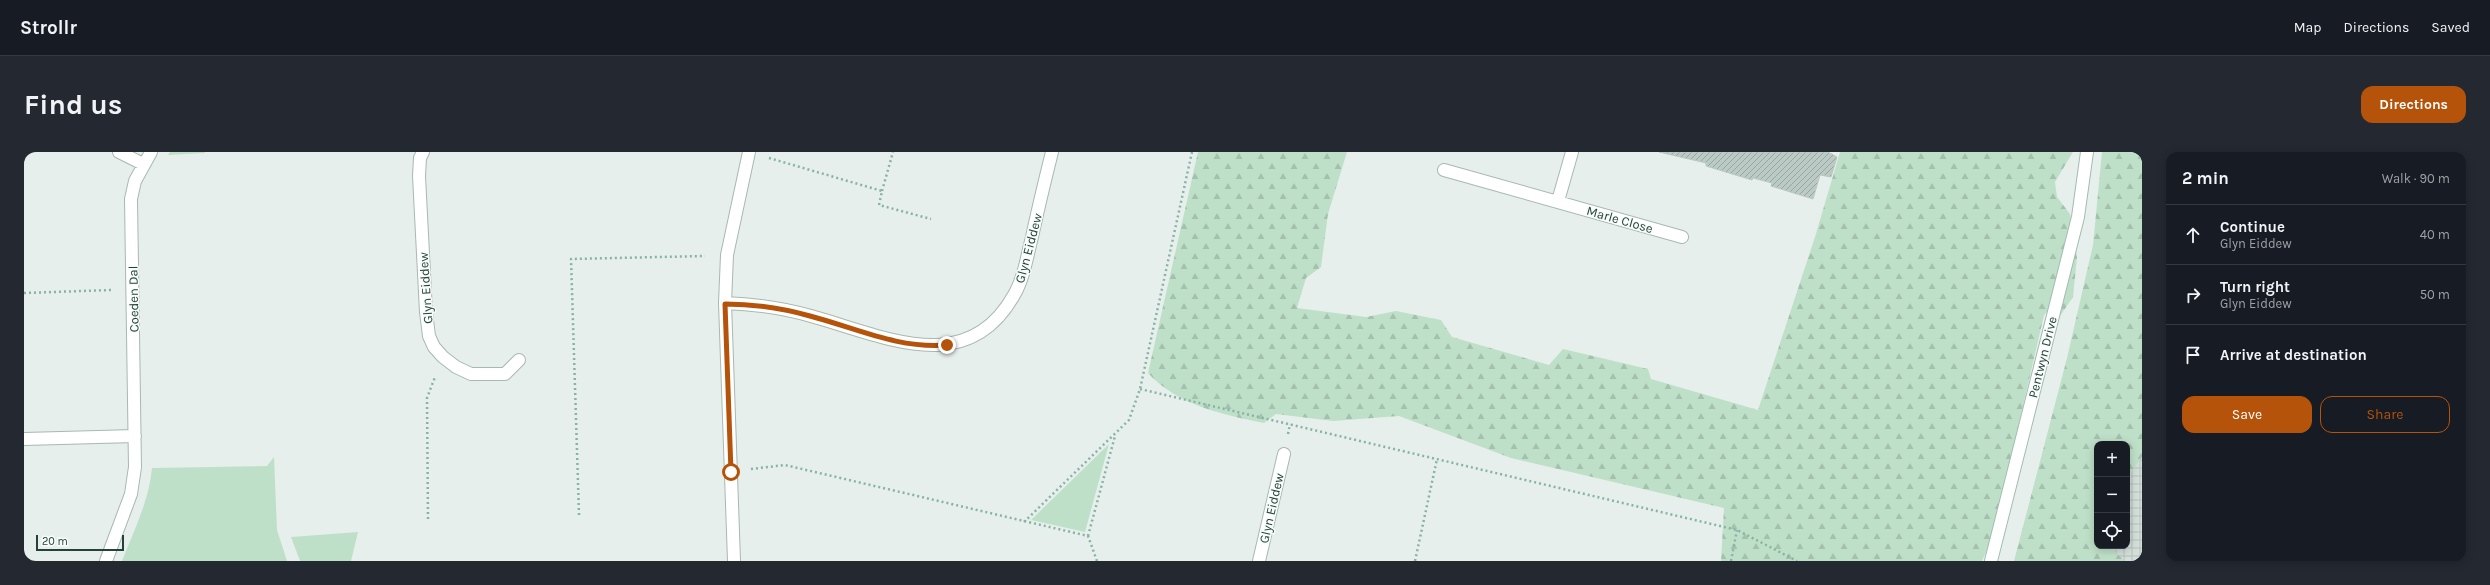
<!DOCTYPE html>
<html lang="en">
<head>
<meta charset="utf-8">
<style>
	body { margin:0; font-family:Karla,sans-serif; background:#242831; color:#f1f3f6 }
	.controls { position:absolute; right:12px; bottom:12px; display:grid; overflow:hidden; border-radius:8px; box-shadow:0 2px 10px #0003 }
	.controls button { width:36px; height:36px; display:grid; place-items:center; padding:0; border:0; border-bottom:1px solid #363941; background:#171b24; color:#f1f3f6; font:20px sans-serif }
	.scale { position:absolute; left:12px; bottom:10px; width:88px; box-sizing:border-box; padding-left:4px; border:2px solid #24423a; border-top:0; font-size:11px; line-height:14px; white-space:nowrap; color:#24423a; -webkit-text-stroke:3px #f7fbf9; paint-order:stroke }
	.stop { position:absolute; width:12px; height:12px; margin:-9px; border:3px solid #b45309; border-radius:50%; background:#fff }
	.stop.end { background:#b45309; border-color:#fff; box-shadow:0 1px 4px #0008 }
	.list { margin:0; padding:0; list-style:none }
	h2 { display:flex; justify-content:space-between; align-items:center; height:52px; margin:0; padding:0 16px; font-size:17px }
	h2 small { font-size:13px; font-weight:400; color:#9ea1a6 }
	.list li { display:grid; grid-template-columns:26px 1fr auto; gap:12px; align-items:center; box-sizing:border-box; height:60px; padding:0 16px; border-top:1px solid #363941 }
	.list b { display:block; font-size:15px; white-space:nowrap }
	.list p { margin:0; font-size:13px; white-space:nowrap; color:#9ea1a6 }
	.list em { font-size:13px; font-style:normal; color:#9ea1a6 }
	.actions { display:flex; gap:8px; padding:12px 16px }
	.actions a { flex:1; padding:9px 0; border:1px solid #b45309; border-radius:12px; text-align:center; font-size:14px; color:#b45309 }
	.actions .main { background:#b45309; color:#fff }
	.icon { flex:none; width:22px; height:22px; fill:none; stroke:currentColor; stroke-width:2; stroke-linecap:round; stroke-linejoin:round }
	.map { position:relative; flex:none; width:2118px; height:409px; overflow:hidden; border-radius:12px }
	header { display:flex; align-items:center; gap:24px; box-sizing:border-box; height:56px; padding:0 20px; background:#171b24; border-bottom:1px solid #363941 }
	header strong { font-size:19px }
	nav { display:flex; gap:22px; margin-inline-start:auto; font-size:14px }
	.intro { display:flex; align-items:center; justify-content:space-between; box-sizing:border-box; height:96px; padding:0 24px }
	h1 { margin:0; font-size:28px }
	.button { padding:10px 18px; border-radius:12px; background:#b45309; color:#fff; font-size:14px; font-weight:700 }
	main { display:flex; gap:24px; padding:0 24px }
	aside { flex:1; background:#171b24; border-radius:12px; box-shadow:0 2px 10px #0003 }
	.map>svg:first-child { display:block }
	.industrial { fill:url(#industrial-grid) }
	.green { fill:#bfe0c8 }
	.forest { fill:url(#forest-firs) }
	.building { fill:url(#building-hatch); stroke:#b8c9c2 }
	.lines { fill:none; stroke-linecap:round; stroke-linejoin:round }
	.street-casing { stroke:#a8b8b2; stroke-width:14 }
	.secondary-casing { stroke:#a4bbb3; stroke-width:14 }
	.path { stroke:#86b3a5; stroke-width:2.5; stroke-dasharray:2 3; stroke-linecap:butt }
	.street { stroke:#fff; stroke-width:12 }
	.secondary { stroke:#fff; stroke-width:12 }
	.route { stroke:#b45309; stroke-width:5 }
	.labels { text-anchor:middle; stroke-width:3; stroke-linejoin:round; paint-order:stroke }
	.street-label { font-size:13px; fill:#24423a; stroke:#f7fbf9 }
</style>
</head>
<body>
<header>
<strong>Strollr</strong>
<nav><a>Map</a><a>Directions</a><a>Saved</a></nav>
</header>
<div class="intro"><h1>Find us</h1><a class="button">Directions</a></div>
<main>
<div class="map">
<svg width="2118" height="409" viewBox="0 0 2118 409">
	<defs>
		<pattern id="industrial-grid" width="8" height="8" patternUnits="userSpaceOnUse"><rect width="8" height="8" fill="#d4dfda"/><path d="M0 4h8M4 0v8" fill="none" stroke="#b6c1bc"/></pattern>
		<pattern id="forest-firs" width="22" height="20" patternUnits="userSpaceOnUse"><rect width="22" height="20" fill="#bfe0c8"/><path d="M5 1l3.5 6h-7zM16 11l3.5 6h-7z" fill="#a4c1ad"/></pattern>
		<pattern id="building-hatch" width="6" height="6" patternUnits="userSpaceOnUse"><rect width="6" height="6" fill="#bbcac4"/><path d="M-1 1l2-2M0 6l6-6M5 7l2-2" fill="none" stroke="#98a6a0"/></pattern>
	</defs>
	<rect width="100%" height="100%" fill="#e6efeb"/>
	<!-- industrial -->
	<path class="industrial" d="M2118,168V409H2051L2073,394H2103V292Z"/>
	<!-- green -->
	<path class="green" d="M146,0H181V1L144,3Z
		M1085,292L1061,380L1007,368Z
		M250,305L253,378L263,409H98C110,378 125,349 128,316L243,314Z
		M334,380L327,409H276L267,385Z"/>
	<!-- forest -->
	<path class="forest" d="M1174,0H1323L1304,62L1297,115L1282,126L1273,156L1342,165L1372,159L1417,168L1428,185L1525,213L1539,197L1624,217L1627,227L1734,258L1791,85L1816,0H2049L2031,30L2033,45L2046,62L2053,105L2049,145L2036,164L2028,155L2020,163L1969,384L1958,409H1697L1700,356L1487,306L1375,264L1309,269L1252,262L1240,271C1200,263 1153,253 1124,221Z
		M2078,0H2118V305L2103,326V292H2073V394H2086L2100,409H1990L2043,206L2069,93Z"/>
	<!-- building -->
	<path class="building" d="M1635,0H1804L1813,5L1807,25L1796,23L1789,47L1747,34L1748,31L1729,26L1728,28L1682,14V11Z"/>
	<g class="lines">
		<defs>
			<path id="street" d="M95,0L119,12
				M399,0L396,6L395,24L402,160L405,184L410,195L419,205L432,215L447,222H481L495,208
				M1420,18L1658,85
				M1534,49L1548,0
				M701,151C730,152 759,156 787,164C857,183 943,228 990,143C1000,126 1003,104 1008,85C1014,57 1021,28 1028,0
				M0,287L111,284
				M82,409L107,342L111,315L107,47L111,29L127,0
				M710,409L701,151L703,103L725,0
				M1235,409L1260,302"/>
			<path id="secondary" d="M1967,409L2054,65L2063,0"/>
		</defs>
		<!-- street casing -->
		<use href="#street" class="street-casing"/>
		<!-- secondary casing -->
		<use href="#secondary" class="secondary-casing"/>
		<!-- path -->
		<path class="path" d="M745,6L858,39L855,53L907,67
			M858,39L869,0
			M0,141L87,138
			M1116,237L1713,378L1773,409
			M1264,282L1266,272
			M727,317L761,313L1064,384L1073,409
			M555,363L547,107L681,104
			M404,367L403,246L411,225
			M1000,370L1105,268L1116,237L1168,0
			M1064,384L1091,284
			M1391,409L1413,307
			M1707,409L1713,378"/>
		<!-- street -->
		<use href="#street" class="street"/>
		<!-- secondary -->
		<use href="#secondary" class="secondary"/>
	</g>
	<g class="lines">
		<!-- route -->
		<path class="route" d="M707,320L701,152C730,152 757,156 786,164C832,176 874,197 923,193"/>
	</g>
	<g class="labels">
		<!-- street labels -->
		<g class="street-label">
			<text transform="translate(1596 67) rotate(16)" y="5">Marle Close</text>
			<text transform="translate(1004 96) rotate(-75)" y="5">Glyn Eiddew</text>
			<text transform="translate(401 136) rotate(-94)" y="5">Glyn Eiddew</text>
			<text transform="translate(109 147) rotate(-91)" y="5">Coeden Dal</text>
			<text transform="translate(2018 205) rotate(-76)" y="5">Pentwyn Drive</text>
			<text transform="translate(1247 356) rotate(-77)" y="5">Glyn Eiddew</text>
		</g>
	</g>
</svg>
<div class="controls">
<button>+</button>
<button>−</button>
<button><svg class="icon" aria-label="locate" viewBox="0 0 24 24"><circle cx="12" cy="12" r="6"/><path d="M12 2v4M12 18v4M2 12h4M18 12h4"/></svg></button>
</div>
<div class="scale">20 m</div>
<div class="stop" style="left:707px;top:320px"></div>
<div class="stop end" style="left:923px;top:193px"></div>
</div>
<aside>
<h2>2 min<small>Walk · 90 m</small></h2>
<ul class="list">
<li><svg class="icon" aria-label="ahead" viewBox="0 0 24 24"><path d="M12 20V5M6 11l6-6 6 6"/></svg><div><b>Continue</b><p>Glyn Eiddew</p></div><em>40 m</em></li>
<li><svg class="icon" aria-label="right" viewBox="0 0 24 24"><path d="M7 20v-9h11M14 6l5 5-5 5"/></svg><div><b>Turn right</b><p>Glyn Eiddew</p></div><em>50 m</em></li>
<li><svg class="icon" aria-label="arrive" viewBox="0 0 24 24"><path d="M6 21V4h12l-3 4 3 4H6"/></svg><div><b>Arrive at destination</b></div></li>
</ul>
<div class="actions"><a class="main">Save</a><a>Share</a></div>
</aside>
</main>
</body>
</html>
